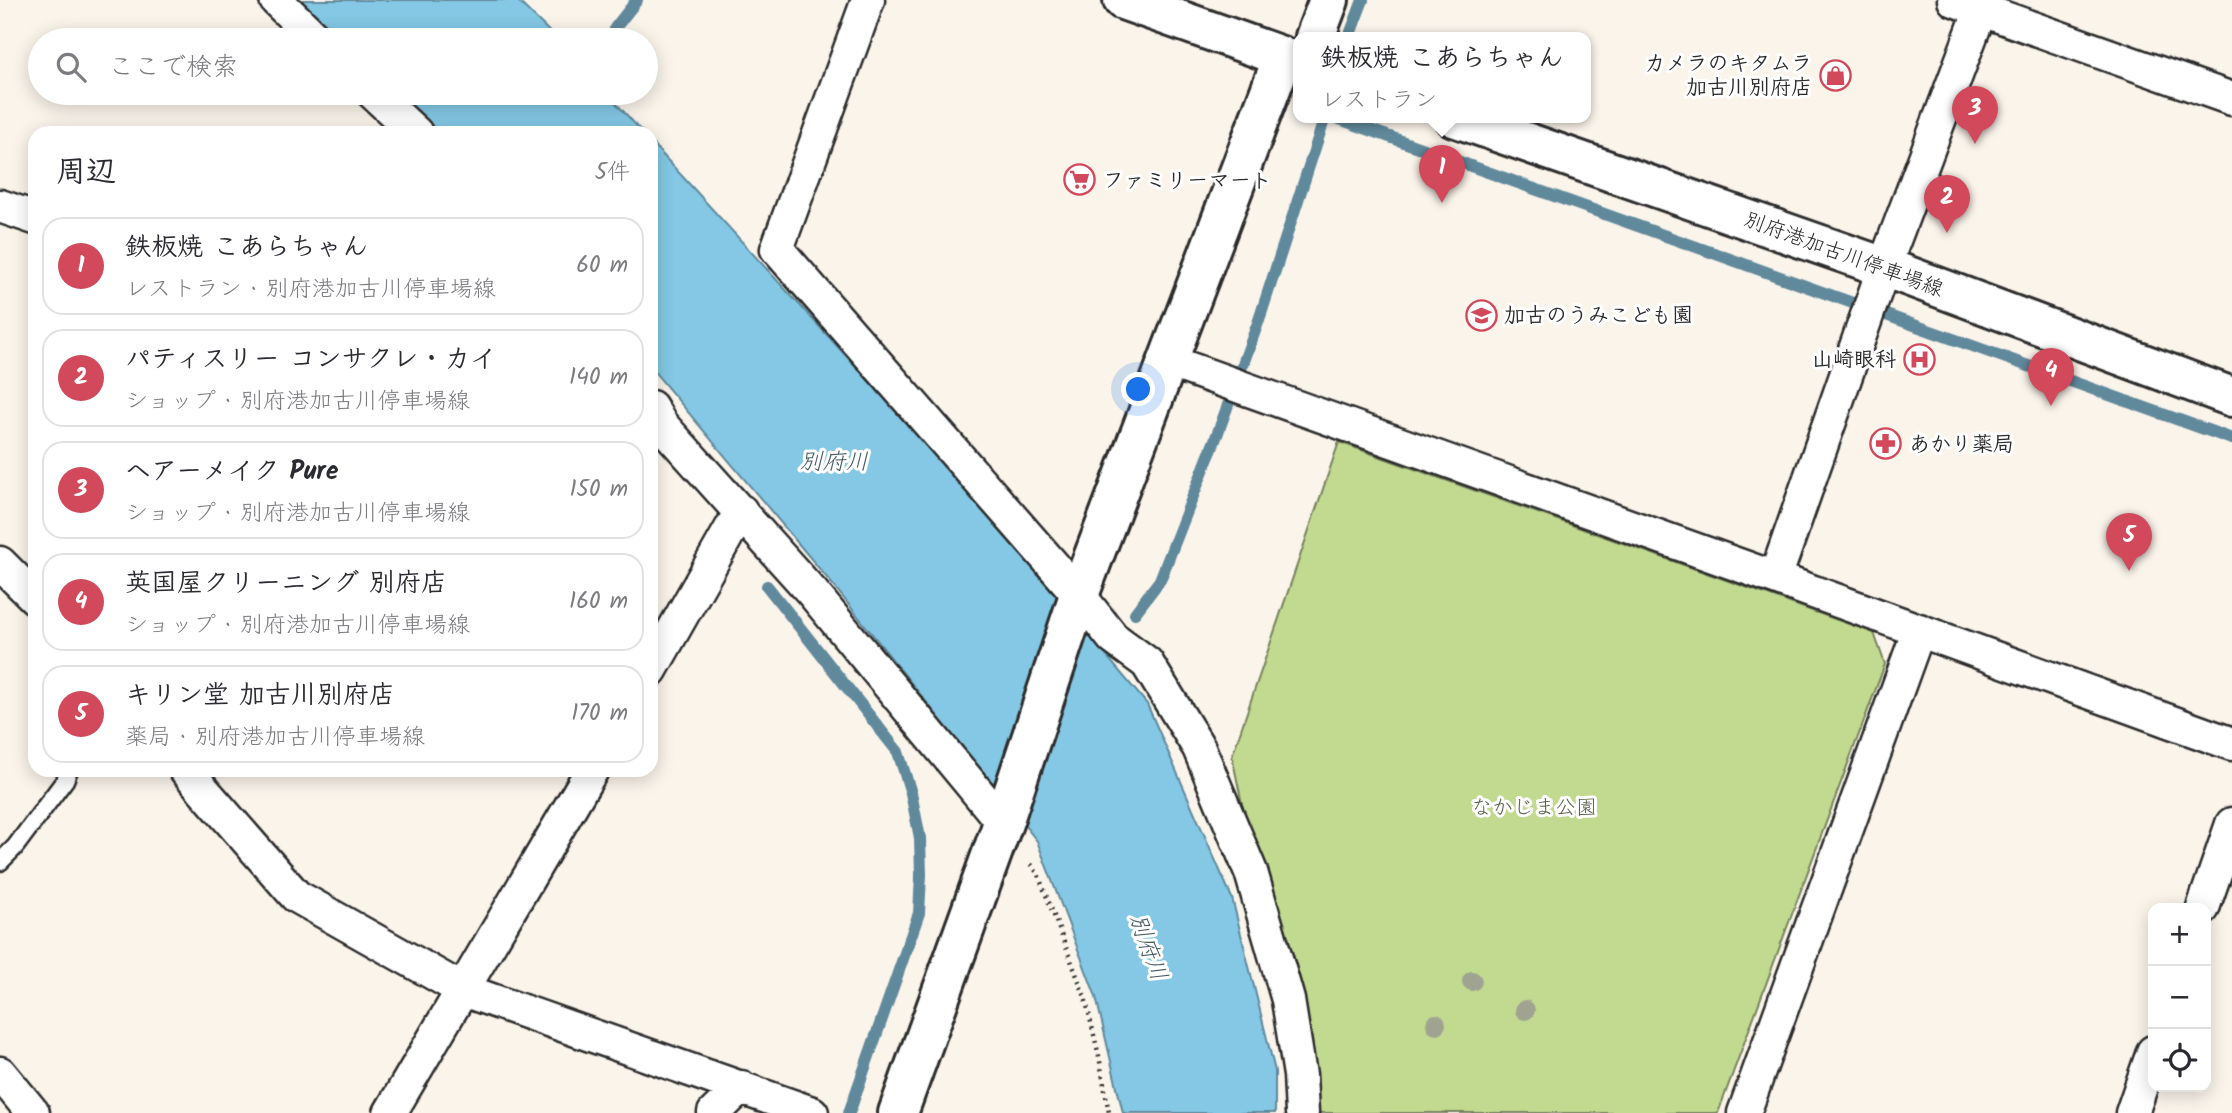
<!DOCTYPE html>
<html lang="ja">
<head>
<meta charset="utf-8">
<style>
	body { margin:0; font-family:Kalam,"Klee One",sans-serif; background:#f7f7f7; color:#2b2b33 }
	.controls { position:absolute; right:21px; bottom:21px; display:grid; overflow:hidden; border-radius:14px; box-shadow:0 4px 18px #0003 }
	.controls button { width:63px; height:63px; display:grid; place-items:center; padding:0; border:0; border-bottom:2px solid #e1e1e2; background:#fff; color:#2b2b33; font:35px sans-serif }
	.you { position:absolute; left:1139px; top:390px; width:24px; height:24px; margin:-18px; border:5px solid #fff; border-radius:50%; background:#1a73e8; box-shadow:0 0 0 10px #1a73e833 }
	.badge { display:grid; place-items:center; width:46px; height:46px; border-radius:50%; background:#d1495b; color:#fff; font-size:23px; font-weight:700 }
	.pin { position:absolute; translate:-50% -58px; filter:drop-shadow(0 2px 4px #0008) }
	.pin::after { content:''; position:absolute; top:37px; width:24px; height:21px; background:inherit; clip-path:polygon(0 0,100% 0,50% 100%) }
	.popup { position:absolute; left:1293px; top:32px; width:298px; height:91px; box-sizing:border-box; display:grid; place-content:center; border-radius:14px; background:#fff; filter:drop-shadow(0 2px 5px #0005); font-size:23px; white-space:nowrap; color:#7c7c81 }
	.popup b { font-size:26px; color:#2b2b33 }
	.popup::after { content:''; position:absolute; left:50%; top:100%; margin-left:-14px; border:14px solid transparent; border-top-color:#fff }
	.list { margin:0; padding:0; list-style:none }
	h2 { display:flex; justify-content:space-between; align-items:center; height:91px; margin:0; padding:0 28px; font-size:30px }
	h2 small { font-size:23px; font-weight:400; color:#7c7c81 }
	.list li { display:grid; grid-template-columns:46px 1fr auto; gap:21px; align-items:center; box-sizing:border-box; height:98px; margin:0 14px 14px; padding:0 14px; border:2px solid #e1e1e2; border-radius:21px }
	.list b { display:block; font-size:26px; white-space:nowrap }
	.list p { margin:0; font-size:23px; white-space:nowrap; color:#7c7c81 }
	.list em { font-size:23px; font-style:normal; color:#7c7c81 }
	.icon { flex:none; width:38px; height:38px; fill:none; stroke:currentColor; stroke-width:2; stroke-linecap:round; stroke-linejoin:round }
	.map { position:relative; flex:none; width:2232px; height:1113px; overflow:hidden }
	.search { position:absolute; background:#fff; box-shadow:0 4px 18px #0003; left:28px; top:28px; width:630px; height:77px; display:flex; align-items:center; gap:18px; box-sizing:border-box; padding:0 24px; border-radius:38px; color:#7c7c81; font-size:26px }
	.panel { position:absolute; background:#fff; box-shadow:0 4px 18px #0003; left:28px; top:126px; width:630px; height:651px; border-radius:21px }
	.map>svg:first-child { display:block }
	.green { fill:#c2da90; stroke:#76825e; stroke-width:2 }
	.water { fill:#84c8e5; stroke:#60899b; stroke-width:2 }
	.lines { fill:none; stroke-linecap:round; stroke-linejoin:round }
	.stream { stroke:#60899b; stroke-width:12 }
	.service-casing { stroke:#2b2b2b; stroke-width:21 }
	.minor-casing { stroke:#2b2b2b; stroke-width:37 }
	.tertiary-casing { stroke:#2b2b2b; stroke-width:44 }
	.secondary-casing { stroke:#2b2b2b; stroke-width:44 }
	.path { stroke:#2b2b2b; stroke-width:4.5; stroke-dasharray:2 5; stroke-linecap:butt }
	.service { stroke:#fff; stroke-width:16 }
	.minor { stroke:#fff; stroke-width:32 }
	.tertiary { stroke:#fff; stroke-width:38 }
	.secondary { stroke:#fff; stroke-width:38 }
	.tree { fill:#a1a392 }
	.labels { text-anchor:middle; stroke-width:6; stroke-linejoin:round; paint-order:stroke }
	.poi-label { font-size:21px; font-weight:bold; fill:#2b2b2b; stroke:#fff; text-anchor:start }
	.street-label { font-size:21px; fill:#2b2b2b; stroke:#fff }
	.park-label { font-size:21px; fill:#586049; stroke:#fff }
	.water-label { font-size:23px; font-style:italic; fill:#465a63; stroke:#fff }
</style>
</head>
<body>
<div class="map">
<svg width="2232" height="1113" viewBox="0 0 2232 1113">
	<rect width="100%" height="100%" fill="#fbf4eb"/>
	<filter id="ink" filterUnits="userSpaceOnUse"><feTurbulence type="fractalNoise" baseFrequency=".0143" numOctaves="2"/><feDisplacementMap in="SourceGraphic" scale="14" xChannelSelector="R" yChannelSelector="G"/><feConvolveMatrix kernelMatrix="1 2 1 2 8 2 1 2 1" color-interpolation-filters="sRGB"/></filter>
	<g filter="url(#ink)">
		<!-- green -->
		<path class="green" d="M1339,442L1874,633L1885,664L1718,1113H1317L1246,823L1232,756Z"/>
		<!-- water -->
		<path class="water" d="M301,0H517L558,40H340Z
			M392,93H607L643,133H431Z
			M651,142L959,480L1147,704L1232,898L1275,1071V1113H1123L1096,997L1037,841L833,585L651,368Z"/>
		<g class="lines">
			<!-- stream -->
			<path class="stream" d="M615,28L637,0
				M1349,37L1363,0
				M1334,117L2232,439
				M767,586L898,752L911,793L920,838L921,875L919,913L849,1113
				M1135,613L1160,580L1217,435L1259,320L1325,117"/>
			<defs>
				<path id="service" d="M0,862L15,847L65,780L69,770"/>
				<path id="minor" d="M276,0L317,40
					M868,0L777,249L1079,595L1113,638L1147,663L1199,748L1251,872L1288,1000L1300,1075L1302,1113
					M1954,0L2232,99
					M373,93L416,133
					M0,206L35,218
					M1168,361L1775,578L2232,744
					M651,407L661,424L812,592L1003,823
					M0,563L35,598
					M1775,578L1884,267L1981,9
					M651,670L741,511
					M186,770L296,896L463,990L812,1113
					M2203,908L2232,824
					M0,1073L33,1113
					M390,1113L592,770
					M714,1113L741,1087
					M1744,1113L1919,630
					M2132,1113L2153,1052"/>
				<path id="tertiary" d="M1123,0L1298,62
					M898,1113L1003,823L1079,595L1283,57"/>
				<path id="secondary" d="M1315,37L1329,0
					M1454,117L1884,267L2232,397"/>
			</defs>
			<!-- service casing -->
			<use href="#service" class="service-casing"/>
			<!-- minor casing -->
			<use href="#minor" class="minor-casing"/>
			<!-- tertiary casing -->
			<use href="#tertiary" class="tertiary-casing"/>
			<!-- secondary casing -->
			<use href="#secondary" class="secondary-casing"/>
			<!-- path -->
			<path class="path" d="M1031,864L1038,874L1085,997L1099,1056L1109,1113"/>
			<!-- service -->
			<use href="#service" class="service"/>
			<!-- minor -->
			<use href="#minor" class="minor"/>
			<!-- tertiary -->
			<use href="#tertiary" class="tertiary"/>
			<!-- secondary -->
			<use href="#secondary" class="secondary"/>
		</g>
		<!-- trees -->
		<g class="tree">
			<circle cx="1472" cy="981" r="10"/>
			<circle cx="1525" cy="1010" r="10"/>
			<circle cx="1436" cy="1024" r="10"/>
		</g>
	</g>
	<!-- icons -->
	<defs>
		<symbol id="shop-ring" viewBox="-11 -11 22 22"><circle r="9.5" fill="#fff" stroke="#d1495b" stroke-width="1.5"/><path d="M-5-2.5h2.3a2.7 3.5 0 0 1 5.4 0H5L5.5 6h-11ZM-1.5-2.5h3a1.5 2.3 0 0 0-3 0Z" fill="#d1495b"/></symbol>
		<symbol id="supermarket-ring" viewBox="-11 -11 22 22"><circle r="9.5" fill="#fff" stroke="#d1495b" stroke-width="1.5"/><path d="M-6-5.5h2.5l.6 2H6L4.5 2H-2.5L-4.4-4H-6ZM-1.5 3.2a1.3 1.3 0 1 0 .1 0ZM3 3.2a1.3 1.3 0 1 0 .1 0Z" fill="#d1495b"/></symbol>
		<symbol id="school-ring" viewBox="-11 -11 22 22"><circle r="9.5" fill="#fff" stroke="#d1495b" stroke-width="1.5"/><path d="M0-5L7-2L0 1L-7-2ZM-4 1L0 2.5L4 1V4Q0 6-4 4Z" fill="#d1495b"/></symbol>
		<symbol id="hospital-ring" viewBox="-11 -11 22 22"><circle r="9.5" fill="#fff" stroke="#d1495b" stroke-width="1.5"/><path d="M-5-5h3v3.5h4V-5h3V5h-3V1.5h-4V5h-3Z" fill="#d1495b"/></symbol>
		<symbol id="pharmacy-ring" viewBox="-11 -11 22 22"><circle r="9.5" fill="#fff" stroke="#d1495b" stroke-width="1.5"/><path d="M-2-6h4v4h4v4h-4v4h-4v-4h-4v-4h4Z" fill="#d1495b"/></symbol>
	</defs>
	<g fill-rule="evenodd">
		<use href="#shop-ring" x="1818" y="58" width="35" height="35"/>
		<use href="#supermarket-ring" x="1062" y="162" width="35" height="35"/>
		<use href="#school-ring" x="1464" y="298" width="35" height="35"/>
		<use href="#hospital-ring" x="1902" y="342" width="35" height="35"/>
		<use href="#pharmacy-ring" x="1868" y="426" width="35" height="35"/>
	</g>
	<g class="labels">
		<!-- poi labels -->
		<g class="poi-label">
			<text x="1812" y="70" text-anchor="end">カメラのキタムラ<tspan x="1812" dy="24">加古川別府店</tspan></text>
			<text x="1103" y="187">ファミリーマート</text>
			<text x="1504" y="322">加古のうみこども園</text>
			<text x="1896" y="366" text-anchor="end">山崎眼科</text>
			<text x="1909" y="451">あかり薬局</text>
		</g>
		<!-- street labels -->
		<g class="street-label">
			<text transform="translate(1844 254) rotate(20)" y="7">別府港加古川停車場線</text>
		</g>
		<!-- park labels -->
		<g class="park-label">
			<text x="1534" y="814">なかじま公園</text>
		</g>
		<!-- water labels -->
		<g class="water-label">
			<text x="834" y="469">別府川</text>
			<text transform="translate(1149 947) rotate(70)" y="8">別府川</text>
		</g>
	</g>
</svg>
<div class="controls">
<button>+</button>
<button>−</button>
<button><svg class="icon" aria-label="locate" viewBox="0 0 24 24"><circle cx="12" cy="12" r="6"/><path d="M12 2v4M12 18v4M2 12h4M18 12h4"/></svg></button>
</div>
<div class="you"></div>
<div class="pin badge" style="left:1442px;top:203px">1</div>
<div class="popup"><b>鉄板焼 こあらちゃん</b>レストラン</div>
<div class="pin badge" style="left:1947px;top:233px">2</div>
<div class="pin badge" style="left:1975px;top:144px">3</div>
<div class="pin badge" style="left:2051px;top:406px">4</div>
<div class="pin badge" style="left:2129px;top:571px">5</div>
<div class="search"><svg class="icon" aria-label="search" viewBox="0 0 24 24"><circle cx="10" cy="10" r="6"/><path d="M15 15l6 6"/></svg>ここで検索</div>
<section class="panel">
<h2>周辺<small>5件</small></h2>
<ul class="list">
<li><span class="badge">1</span><div><b>鉄板焼 こあらちゃん</b><p>レストラン · 別府港加古川停車場線</p></div><em>60 m</em></li>
<li><span class="badge">2</span><div><b>パティスリー コンサクレ・カイ</b><p>ショップ · 別府港加古川停車場線</p></div><em>140 m</em></li>
<li><span class="badge">3</span><div><b>ヘアーメイク Pure</b><p>ショップ · 別府港加古川停車場線</p></div><em>150 m</em></li>
<li><span class="badge">4</span><div><b>英国屋クリーニング 別府店</b><p>ショップ · 別府港加古川停車場線</p></div><em>160 m</em></li>
<li><span class="badge">5</span><div><b>キリン堂 加古川別府店</b><p>薬局 · 別府港加古川停車場線</p></div><em>170 m</em></li>
</ul>
</section>
</div>
</body>
</html>
